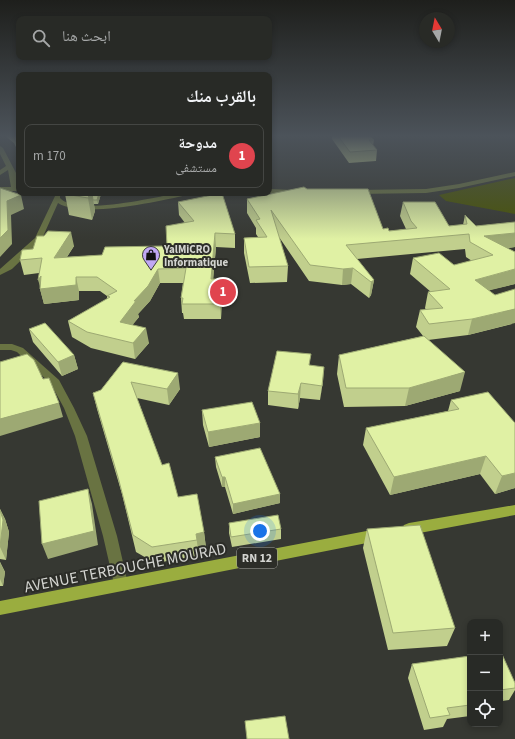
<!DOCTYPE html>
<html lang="ar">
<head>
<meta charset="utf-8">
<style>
	body { margin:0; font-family:"Source Sans 3","Noto Naskh Arabic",sans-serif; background:#30322e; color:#f1f3f6; direction:rtl }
	.controls { position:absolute; right:12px; bottom:12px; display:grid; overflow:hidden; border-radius:8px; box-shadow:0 2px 6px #0003 }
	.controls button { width:36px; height:36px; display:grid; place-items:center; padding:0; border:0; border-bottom:1px solid #444643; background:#282a26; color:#f1f3f6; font:20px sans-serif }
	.compass { position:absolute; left:419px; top:12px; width:36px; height:36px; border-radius:50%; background:#282a26; box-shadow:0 2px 6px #0003; rotate:350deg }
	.you { position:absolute; left:260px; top:531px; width:14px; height:14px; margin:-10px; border:3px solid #fff; border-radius:50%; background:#1a73e8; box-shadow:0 0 0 6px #1a73e833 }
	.badge { display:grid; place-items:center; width:26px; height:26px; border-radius:50%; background:#8bbbb9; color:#fff; font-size:13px; font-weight:700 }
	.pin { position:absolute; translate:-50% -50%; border:2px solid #fff; box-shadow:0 1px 4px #0006 }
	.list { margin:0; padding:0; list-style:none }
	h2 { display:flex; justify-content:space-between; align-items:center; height:52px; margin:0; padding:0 16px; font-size:17px }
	h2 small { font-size:13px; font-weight:400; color:#a5a7a7 }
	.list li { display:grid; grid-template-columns:26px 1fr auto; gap:12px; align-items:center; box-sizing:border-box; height:64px; margin:0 8px 8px; padding:0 8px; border:1px solid #444643; border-radius:8px }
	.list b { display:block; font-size:15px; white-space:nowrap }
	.list p { margin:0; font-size:13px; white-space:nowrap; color:#a5a7a7 }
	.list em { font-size:13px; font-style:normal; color:#a5a7a7 }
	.icon { flex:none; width:22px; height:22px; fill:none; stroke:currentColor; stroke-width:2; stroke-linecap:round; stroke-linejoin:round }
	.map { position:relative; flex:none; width:515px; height:739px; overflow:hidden; direction:ltr }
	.search { position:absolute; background:#282a26; box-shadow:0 2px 6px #0003; left:16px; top:16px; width:256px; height:44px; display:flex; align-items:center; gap:10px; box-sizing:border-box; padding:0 14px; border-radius:8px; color:#a5a7a7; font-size:15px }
	.panel { position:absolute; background:#282a26; box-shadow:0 2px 6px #0003; left:16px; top:72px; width:256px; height:124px; border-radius:8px; direction:rtl }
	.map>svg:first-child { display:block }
	.green { fill:#495404 }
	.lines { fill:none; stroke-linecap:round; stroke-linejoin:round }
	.minor { fill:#697342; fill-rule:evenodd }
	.major { fill:#9aad3f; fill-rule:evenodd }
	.wall { fill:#c1cf8d }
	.shaded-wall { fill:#9da973 }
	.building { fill:#e0f1a4; stroke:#9da973 }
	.labels { text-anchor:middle; stroke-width:4; stroke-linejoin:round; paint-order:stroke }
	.far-poi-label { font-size:11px; font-weight:bold; fill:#d3d4d0; stroke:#2c2d28; text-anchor:start }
	.shield { fill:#2c2d28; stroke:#a1a29e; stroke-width:1 }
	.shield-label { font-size:12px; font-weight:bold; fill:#d3d4d0 }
	.near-street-label { font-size:16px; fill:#d3d4d0; stroke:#2c2d28 }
</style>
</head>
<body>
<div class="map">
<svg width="515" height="739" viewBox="0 0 515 739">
	<rect width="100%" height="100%" fill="#363832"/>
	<!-- green -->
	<path class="green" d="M515,178V214L446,201L439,195Z"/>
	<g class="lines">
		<!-- minor -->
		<path class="minor" d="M0,146L3,148L16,173L17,187H19V191H0V187H11L8,170L0,175V170L6,166L0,154Z
			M515,172V176L459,188L426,193L355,194L352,192L355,190L426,189L459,184Z
			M269,189L293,190L296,192L293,194L269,193Z
			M178,193H191L188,195C158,201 83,219 58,203L41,241L12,269L0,275V269L35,238L56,194H60V198C62,200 65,202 68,203C91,212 153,198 178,193Z
			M0,344H12L23,348L59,380L74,408L87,436L117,536L128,584L126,589L121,590L116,589L114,584L103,536L75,436L64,408L51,384L17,352L11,350H0Z"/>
		<!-- major -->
		<path class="major" d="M515,505V515L409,535L404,533L402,529L404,525L409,523Z
			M377,529L382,531L384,535L382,539L377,541L0,615V601Z"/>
	</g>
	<!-- wall -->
	<path class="wall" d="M5,136H19V153L14,143Z
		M332,136H370L374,140L373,146L377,150L376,161L349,163L332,139Z
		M307,189L383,229L389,231L406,229L400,216L403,202L449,226L463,225L465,215L476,226L515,222V247L507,248L515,252V284L489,290L512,324L468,335L428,340L460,391L405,406L344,407L337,374L339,355L423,336L416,327L420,310H426L425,308L428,292H431L410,274L413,258L454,265L472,261L466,257L465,249L357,259L374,280L371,295L369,298L351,284L342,285L309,281L279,237L288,266L287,282L250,283L244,253V238L258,237L256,234V228L247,213V199Z
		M65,194H101L98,204H94L95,211L92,220L69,215Z
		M178,202L235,234V248L216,247L213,279L222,294L221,319H184L183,313H182L181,298L183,283H160L150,301L138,314L139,317L132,325L149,343L135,359L91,348L72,337L68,321L107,299V296L100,291H79V300L44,304L40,289L39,273L24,275L20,260L33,249L44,236L74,246L67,257L102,255L167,246L185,223L179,215Z
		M29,329L74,355L78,369L62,376L33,342Z
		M123,362L180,389L169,405L137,398L162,465L178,497L204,532L206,548L198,550L199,556L155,563L136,552L122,494L97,409L93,393L101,390Z
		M310,365L323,381L320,400L300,398L298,409L268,405V391Z
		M451,400L515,423V488L495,494L480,474L390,495L363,445L366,428L448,411Z
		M202,410L260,423V437L209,447L203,425Z
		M215,457L280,494V503L233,514L225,487H222L216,467Z
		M0,509L5,519L9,532L6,560L0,559Z
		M229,523L281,529V539L232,547L229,533Z
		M367,529L455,628L447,646L388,650L363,548Z
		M0,562L5,572L3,586H0Z
		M500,652L515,683V690L509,700L502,701L500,704Z
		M470,656V716L447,719L443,727L424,730L408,678L412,664Z"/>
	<!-- shaded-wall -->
	<path class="shaded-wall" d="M90,193H92L95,211L92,220L88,198Z
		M99,193H101V194L98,204L97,200Z
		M21,195L24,209L11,215L12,244L0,257V238L7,201Z
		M71,232L74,246L57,272L54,258Z
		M215,233L216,247L212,294L211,279Z
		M515,233V247L485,251L484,236Z
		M353,268L351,284L342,285L343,269Z
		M158,269L160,283L150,301L138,314L139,317L123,337L120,322L134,301Z
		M515,269V284L471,295L475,280Z
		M41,276L76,277L79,291V300L44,304L40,289H41L38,280Z
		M222,279V294L221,319L220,304Z
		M374,280L371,295L369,298L371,282Z
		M515,309V323L468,335L472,319Z
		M146,328L149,343L135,359L133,343Z
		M74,355L78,369L62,376L58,362Z
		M324,367L323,381L320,400L322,386Z
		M465,372L460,391L405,406L409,388Z
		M178,373L180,389L169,405L167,389Z
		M301,383L300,398L298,409V394Z
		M59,403L63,417L0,436V419Z
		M260,423V437L209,447L208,432Z
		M486,456L480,474L390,495L394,477Z
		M515,473V488L495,494L502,476Z
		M222,477H225V487H222Z
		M88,489L92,504L98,545L48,559L42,544Z
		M280,494V503L233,514V504Z
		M0,509L5,519L9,532L6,560L0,547Z
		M204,532L206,548L198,550L196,534Z
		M0,562L5,572L3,586L0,579Z"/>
	<!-- building -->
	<path class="building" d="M13,136H19V147Z
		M338,136H370L374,140H369L377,150L350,152Z
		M304,187L307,189H368L383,229L388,228L389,231L417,228L411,221L403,202H435L449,226L467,224L465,215L476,226L515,222V233L484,236L515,252V269L475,280L495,295L515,289V309L472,319L429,324L420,310L443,308L428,292L450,289L413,258L439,253L454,265L493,255L470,242L469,234L346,245L374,280L371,282L353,268L343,269L310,265L271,210L288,266L249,267L244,238L267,237L256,220L260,219L247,199Z
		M0,188L21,195L7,201L8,230L0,238Z
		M65,193H90L88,198L65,194Z
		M92,193H99L97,200H93Z
		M222,193L235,234L215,233L211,279H222L220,304H182L183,298H181L186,268L158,269L148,286L134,301H136L120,322L146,328L133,343L87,332L68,321L110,297L107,296L117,291L97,277H76V285L40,289L41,276L38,280L42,258L20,260L22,250L33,249L37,236H44L48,231L71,232L54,258L102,255L105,247L167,246L166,226L194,221L178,202Z
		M45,323L74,355L58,362L29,329Z
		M424,336L465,372L409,388H346L339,355Z
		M277,351L311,354L309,365L324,367L322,386L301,383L298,394L268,391Z
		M27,354L34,360L43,379L49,378L59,403L0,419V362Z
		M123,362L178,373L167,389L131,382L162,465L169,463L178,497L197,494L204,532L196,534L197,540L152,547L133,535L118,477L93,393L101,390Z
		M488,392L515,423V473L502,476L486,456L394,477L366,428L459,409L451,400Z
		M252,402L260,423L208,432L202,410Z
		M260,448L280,494L233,504L225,477H222L215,457Z
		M88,489L94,531L42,544L39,501Z
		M0,510L3,520L0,547Z
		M278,515L281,529L231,537L229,523Z
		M420,525L455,628L393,633L367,529Z
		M500,652H501L515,683V688L500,690Z
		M470,656V705L447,708L450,715L430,718L412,664Z
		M500,692L503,700H500Z
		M285,716L289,739H247L245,721Z"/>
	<!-- sky -->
	<linearGradient id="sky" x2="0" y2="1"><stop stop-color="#1e1f1c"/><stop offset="0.57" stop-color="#4c535a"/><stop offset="1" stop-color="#4c535a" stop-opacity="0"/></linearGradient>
	<rect width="515" height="239" fill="url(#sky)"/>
	<!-- icons -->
	<defs>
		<symbol id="shop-pin" viewBox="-11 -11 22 30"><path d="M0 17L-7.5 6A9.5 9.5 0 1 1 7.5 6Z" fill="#c0a8f4" stroke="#2c2d28"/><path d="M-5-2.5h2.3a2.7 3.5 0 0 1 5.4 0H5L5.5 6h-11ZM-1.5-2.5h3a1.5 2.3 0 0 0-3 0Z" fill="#111"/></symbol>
	</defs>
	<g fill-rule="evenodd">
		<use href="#shop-pin" x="141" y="245" width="20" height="27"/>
	</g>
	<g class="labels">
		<!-- far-poi labels -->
		<g class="far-poi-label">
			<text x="164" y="253">YalMiCRO<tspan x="164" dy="13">Informatique</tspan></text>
		</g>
		<!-- shield labels -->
		<rect class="shield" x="237" y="548" width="40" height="20" rx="3"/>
		<g class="shield-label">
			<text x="257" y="562">RN 12</text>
		</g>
		<!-- near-street labels -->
		<g class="near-street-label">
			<text transform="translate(125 567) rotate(-11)" y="6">AVENUE TERBOUCHE MOURAD</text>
		</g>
	</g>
</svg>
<div class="controls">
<button>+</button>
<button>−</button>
<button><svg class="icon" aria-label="locate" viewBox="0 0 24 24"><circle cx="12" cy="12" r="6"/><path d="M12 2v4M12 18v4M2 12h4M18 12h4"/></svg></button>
</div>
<svg class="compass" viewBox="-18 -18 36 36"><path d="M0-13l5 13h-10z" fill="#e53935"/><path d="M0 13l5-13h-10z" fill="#a5a7a7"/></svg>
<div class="you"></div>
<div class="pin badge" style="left:223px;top:292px;background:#e0444e">1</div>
<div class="search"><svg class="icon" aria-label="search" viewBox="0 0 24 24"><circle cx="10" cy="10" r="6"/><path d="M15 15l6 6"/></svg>ابحث هنا</div>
<section class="panel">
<h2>بالقرب منك<small></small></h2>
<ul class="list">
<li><span class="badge" style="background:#e0444e">1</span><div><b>مدوحة</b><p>مستشفى</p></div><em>170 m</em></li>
</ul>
</section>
</div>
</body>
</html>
